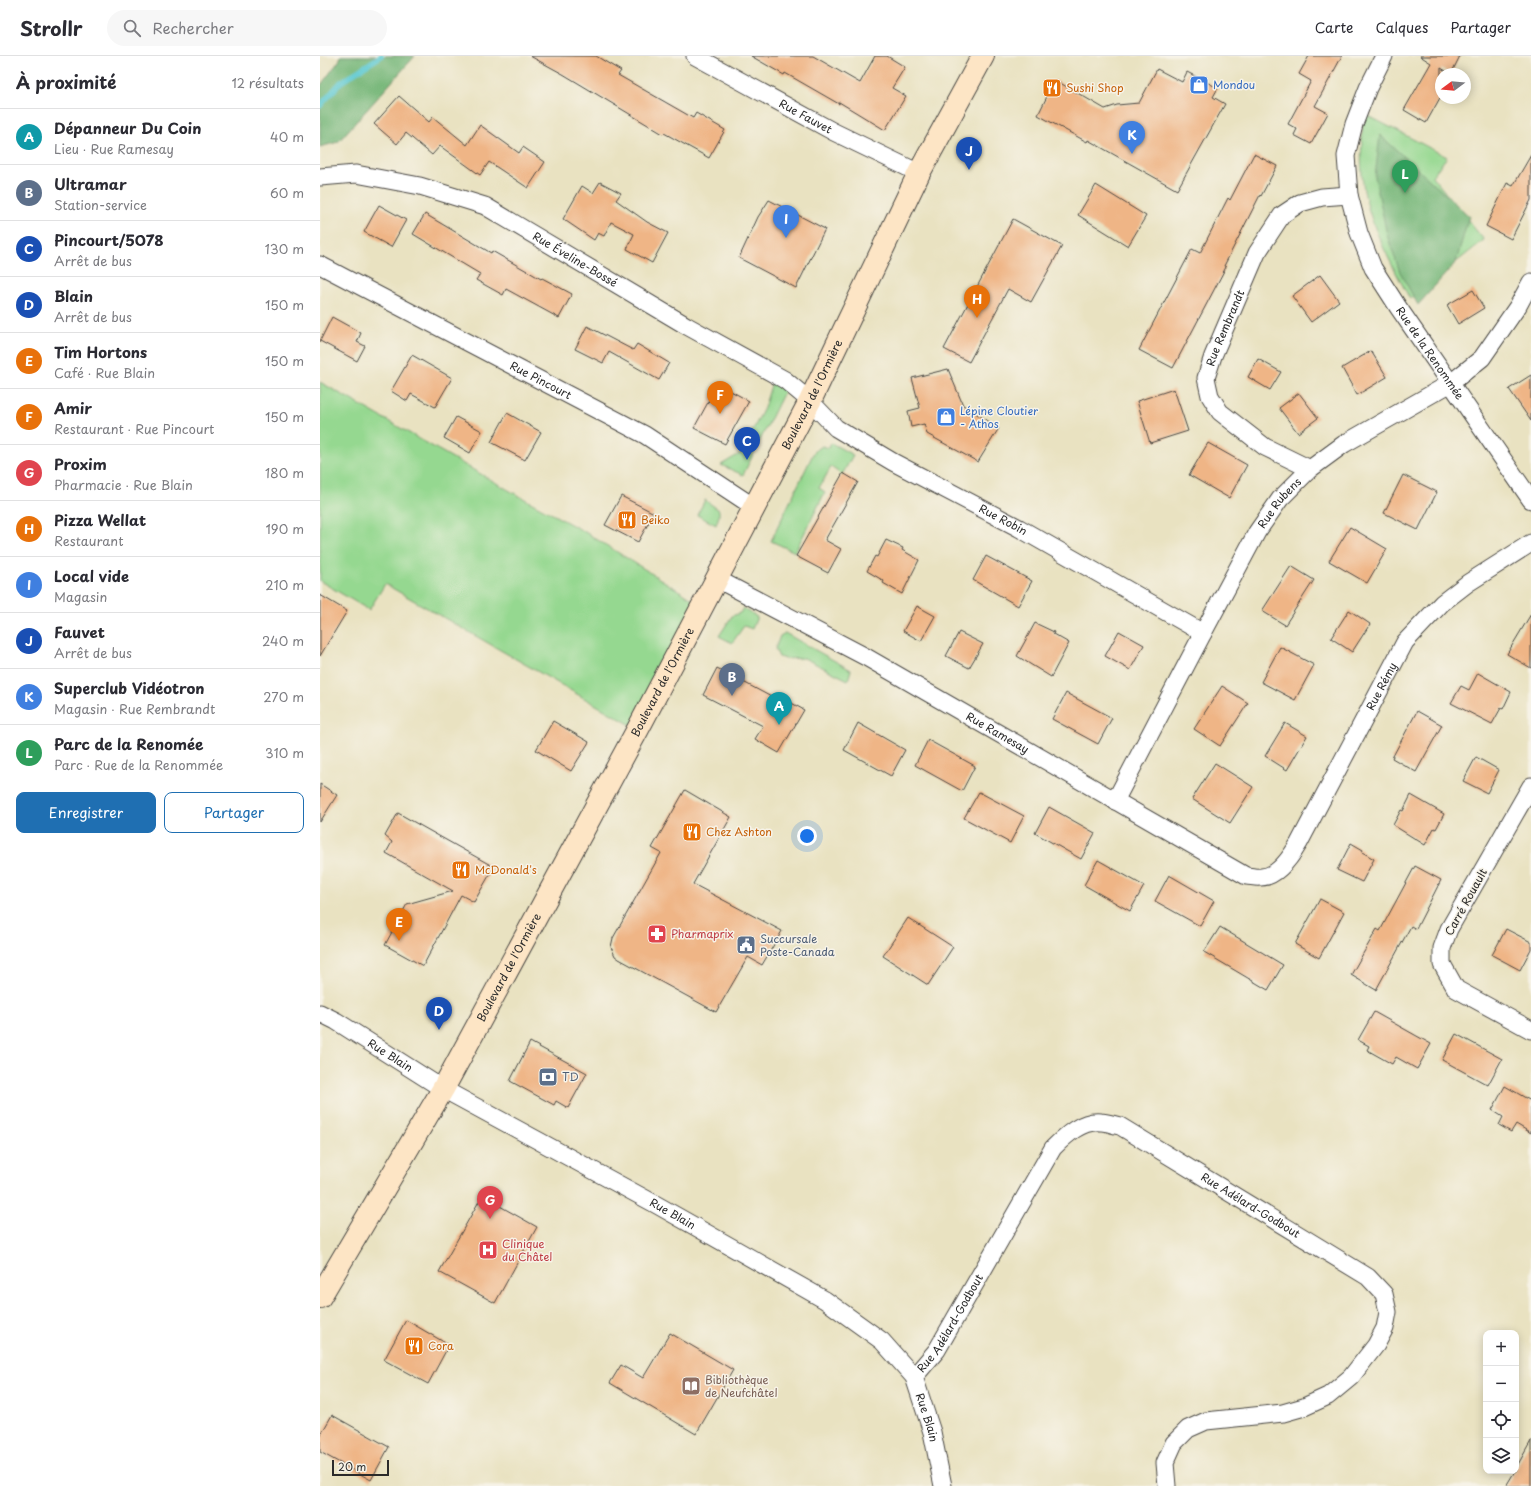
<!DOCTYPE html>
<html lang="fr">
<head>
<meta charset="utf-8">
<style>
	body { margin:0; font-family:"Playpen Sans",sans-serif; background:#f7f7f7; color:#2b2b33 }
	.controls { position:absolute; right:12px; bottom:12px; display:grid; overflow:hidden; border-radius:8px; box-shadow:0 2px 10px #0003 }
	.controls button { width:36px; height:36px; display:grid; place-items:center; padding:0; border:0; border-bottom:1px solid #e1e1e2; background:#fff; color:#2b2b33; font:20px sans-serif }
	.compass { position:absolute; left:1115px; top:12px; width:36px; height:36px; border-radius:50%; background:#fff; box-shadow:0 2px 10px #0003; rotate:254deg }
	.scale { position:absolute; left:12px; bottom:10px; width:57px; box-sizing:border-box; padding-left:4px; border:2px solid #2b2b2b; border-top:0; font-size:11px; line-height:14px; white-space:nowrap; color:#2b2b2b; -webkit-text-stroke:3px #f7f3e8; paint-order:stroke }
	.you { position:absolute; left:487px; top:780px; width:14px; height:14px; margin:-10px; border:3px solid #fff; border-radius:50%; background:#1a73e8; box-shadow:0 0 0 6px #1a73e833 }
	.badge { display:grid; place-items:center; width:26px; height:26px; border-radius:50%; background:#1f6fb2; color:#fff; font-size:13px; font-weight:700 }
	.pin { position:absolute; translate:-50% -33px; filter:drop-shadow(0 1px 2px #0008) }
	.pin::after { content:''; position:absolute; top:21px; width:14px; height:12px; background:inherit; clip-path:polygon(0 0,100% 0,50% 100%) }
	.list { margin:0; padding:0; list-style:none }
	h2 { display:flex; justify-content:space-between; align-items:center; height:52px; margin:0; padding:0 16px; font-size:17px }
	h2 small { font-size:13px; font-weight:400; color:#7c7c81 }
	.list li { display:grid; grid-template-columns:26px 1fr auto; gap:12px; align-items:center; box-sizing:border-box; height:56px; padding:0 16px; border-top:1px solid #e1e1e2 }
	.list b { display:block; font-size:15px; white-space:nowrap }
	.list p { margin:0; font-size:13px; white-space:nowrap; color:#7c7c81 }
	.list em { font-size:13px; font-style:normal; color:#7c7c81 }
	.actions { display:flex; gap:8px; padding:12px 16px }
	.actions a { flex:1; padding:9px 0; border:1px solid #1f6fb2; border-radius:8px; text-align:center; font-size:14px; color:#1f6fb2 }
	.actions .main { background:#1f6fb2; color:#fff }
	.icon { flex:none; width:22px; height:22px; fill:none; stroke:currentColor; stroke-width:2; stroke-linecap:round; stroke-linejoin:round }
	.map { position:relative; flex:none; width:1211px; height:1430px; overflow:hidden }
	header { display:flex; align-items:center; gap:24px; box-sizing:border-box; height:56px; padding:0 20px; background:#fff; border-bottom:1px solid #e1e1e2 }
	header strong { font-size:19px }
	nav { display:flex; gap:22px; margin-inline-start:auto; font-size:14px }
	.search { width:280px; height:36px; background:#f7f7f7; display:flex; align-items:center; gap:10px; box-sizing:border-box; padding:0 14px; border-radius:22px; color:#7c7c81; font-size:15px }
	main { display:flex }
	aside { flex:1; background:#fff }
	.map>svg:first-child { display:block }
	.green { fill:#95d890; stroke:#60825e }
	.forest { fill:#78b87a; stroke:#527252 }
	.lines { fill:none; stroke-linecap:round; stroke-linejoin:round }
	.stream { stroke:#5cc9d2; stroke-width:5.5 }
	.building { fill:#efb586 }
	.minor-casing { stroke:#484642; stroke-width:19 }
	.secondary-casing { stroke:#484642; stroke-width:24 }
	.minor { stroke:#fff; stroke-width:17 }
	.secondary { stroke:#fde5c5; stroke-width:22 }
	.labels { text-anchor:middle; stroke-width:3; stroke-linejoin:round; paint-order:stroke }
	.shop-label { font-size:11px; fill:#366cbe; stroke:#f7f3e8; text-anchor:start }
	.food-label { font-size:11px; fill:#c56008; stroke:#f7f3e8; text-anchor:start }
	.street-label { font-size:11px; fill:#2b2b2b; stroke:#f7f3e8 }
	.health-label { font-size:11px; fill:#be3a42; stroke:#f7f3e8; text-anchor:start }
	.service-label { font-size:11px; fill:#4e5e75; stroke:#f7f3e8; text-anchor:start }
	.education-label { font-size:11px; fill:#785e54; stroke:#f7f3e8; text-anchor:start }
</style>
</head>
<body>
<header>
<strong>Strollr</strong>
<div class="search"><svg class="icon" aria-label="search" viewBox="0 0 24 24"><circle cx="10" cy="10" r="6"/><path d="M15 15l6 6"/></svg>Rechercher</div>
<nav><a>Carte</a><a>Calques</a><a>Partager</a></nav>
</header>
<main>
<aside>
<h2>À proximité<small>12 résultats</small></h2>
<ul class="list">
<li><span class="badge" style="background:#0f9aa8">A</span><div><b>Dépanneur Du Coin</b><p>Lieu · Rue Ramesay</p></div><em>40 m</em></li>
<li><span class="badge" style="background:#5c6f8a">B</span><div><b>Ultramar</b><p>Station-service</p></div><em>60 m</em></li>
<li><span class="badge" style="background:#1a4fb4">C</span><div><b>Pincourt/5078</b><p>Arrêt de bus</p></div><em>130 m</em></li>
<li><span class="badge" style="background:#1a4fb4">D</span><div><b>Blain</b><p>Arrêt de bus</p></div><em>150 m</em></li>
<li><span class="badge" style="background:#e8710a">E</span><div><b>Tim Hortons</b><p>Café · Rue Blain</p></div><em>150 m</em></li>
<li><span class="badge" style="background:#e8710a">F</span><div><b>Amir</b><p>Restaurant · Rue Pincourt</p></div><em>150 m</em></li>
<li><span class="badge" style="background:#e0444e">G</span><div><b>Proxim</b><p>Pharmacie · Rue Blain</p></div><em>180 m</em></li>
<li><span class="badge" style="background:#e8710a">H</span><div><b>Pizza Wellat</b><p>Restaurant</p></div><em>190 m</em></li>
<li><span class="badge" style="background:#3f7fe0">I</span><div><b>Local vide</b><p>Magasin</p></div><em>210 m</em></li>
<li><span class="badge" style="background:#1a4fb4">J</span><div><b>Fauvet</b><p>Arrêt de bus</p></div><em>240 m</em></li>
<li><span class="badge" style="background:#3f7fe0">K</span><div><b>Superclub Vidéotron</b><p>Magasin · Rue Rembrandt</p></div><em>270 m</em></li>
<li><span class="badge" style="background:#2e9e5b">L</span><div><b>Parc de la Renomée</b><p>Parc · Rue de la Renommée</p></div><em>310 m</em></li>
</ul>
<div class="actions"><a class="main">Enregistrer</a><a>Partager</a></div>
</aside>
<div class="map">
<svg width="1211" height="1430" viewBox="0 0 1211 1430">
	<rect width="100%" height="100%" fill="#f7f3e8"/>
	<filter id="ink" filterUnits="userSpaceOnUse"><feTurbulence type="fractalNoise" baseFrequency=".025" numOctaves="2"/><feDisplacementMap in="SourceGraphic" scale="8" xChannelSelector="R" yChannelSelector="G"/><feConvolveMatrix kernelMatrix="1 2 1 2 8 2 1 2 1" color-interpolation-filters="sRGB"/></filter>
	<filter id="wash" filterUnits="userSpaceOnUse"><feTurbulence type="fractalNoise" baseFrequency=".012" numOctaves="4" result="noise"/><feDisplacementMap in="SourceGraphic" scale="16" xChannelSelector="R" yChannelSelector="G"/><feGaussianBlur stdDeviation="0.9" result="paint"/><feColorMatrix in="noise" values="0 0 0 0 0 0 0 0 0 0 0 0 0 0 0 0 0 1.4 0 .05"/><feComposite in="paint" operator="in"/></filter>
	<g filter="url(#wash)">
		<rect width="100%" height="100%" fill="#e9e2c1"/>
		<!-- green -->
		<path class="green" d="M1043,57L1127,101L1112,120L1164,184L1090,243C1070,205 1045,163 1042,118C1040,98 1043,77 1043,57Z
			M0,326L192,436L265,476L382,549L318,673L65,528L49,554L0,525Z
			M452,326L466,332L423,419L401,409L421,397L444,352Z
			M511,387L533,399L522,419L511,411L499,432L505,436L475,496L451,485L494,396L502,390L509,392Z
			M385,444L399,454V460L396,469L377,459Z
			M423,552L437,561L432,573L424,570L412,587L399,580L412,560L420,557Z
			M465,577L531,614L528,624L484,602L466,603L459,601L455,593L460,580Z"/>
		<!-- forest -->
		<path class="forest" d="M21,0H95L18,86L0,91V30L19,5Z
			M1060,79L1149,160L1136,206L1098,249L1080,216L1067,179L1055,121Z"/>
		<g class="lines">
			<!-- stream -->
			<path class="stream" d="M0,50L21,26L61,0"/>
		</g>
		<g id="blocks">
			<!-- building -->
			<path class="building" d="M210,0H276L301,15L298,19L373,62L376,57L405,74L389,102L344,77L343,78L243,18Z
				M431,0H493L540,27L555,0H567L585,11L572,32L586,40L565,74L519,46V48L465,17L464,19Z
				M989,0H1022L995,50L1008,57L991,88L974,79L977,73L968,68L991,25L979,18Z
				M1100,0H1140L1131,18L1121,12V40L1106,67L1084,54L1111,7Z
				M837,13L862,26L867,16L898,32L893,41L905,48L857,134L768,84L767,86L718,59L735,24L785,53L797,49L819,47Z
				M79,40L109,66L113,61L147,89L160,69L199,97L203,91L225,106L208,132L169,106L160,119L120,90L112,99L86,77L77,88L54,68Z
				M934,98L957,110L941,140L940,139L904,210L906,211L853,312L819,294L872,193L880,197L908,142L910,144Z
				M1211,99V144L1191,183L1166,170L1187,127L1193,130Z
				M280,126L301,137L296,144L327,166L348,177L332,207L307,193L314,178L291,166L284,180L278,177L274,184L243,163L262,130L273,137Z
				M776,129L826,160L808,190L758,159Z
				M449,144L505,173L476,232L419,202L438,161Z
				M59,149L86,164L71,191L44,176Z
				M105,158L171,197L172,195L221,223L222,222L252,238L239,262L186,233L183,239L156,224L160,218L93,178Z
				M693,163L742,190L711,246L688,233L649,306L624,293Z
				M1000,219L1019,245L991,266L972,240Z
				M1153,234L1164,252L1138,268L1127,249Z
				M12,261L41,277L37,286L45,290L37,305L0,285Z
				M267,270L313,294L317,288L349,307L339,324L289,296L283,307L255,293Z
				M1051,295L1067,321L1037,339L1022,312Z
				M92,299L132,322L115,351L91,338L87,345L71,335Z
				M938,303L961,316L950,334L928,321Z
				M628,313L643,349L679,372L658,406L607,378L604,368L591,371L588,355L600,352L592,322Z
				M1211,319V365L1189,333Z
				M398,328L429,345L405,388L374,372Z
				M854,333L868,375L830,387L817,345Z
				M979,337L998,362L978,377L959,352Z
				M187,357L221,376L205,404L171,386Z
				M136,361L162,375L150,397L124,382Z
				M888,387L927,409L909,442L869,419Z
				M523,417L538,426L505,484L521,493L508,517L476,500Z
				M1083,419L1117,436L1098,474L1064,457Z
				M301,440L334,457L318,486L285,469Z
				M1030,471L1067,493L1047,527L1009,505Z
				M566,484L583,492L582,494L599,504L582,538L563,527L564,525L547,515L555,500L557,501Z
				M666,500L712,525L698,550L653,524Z
				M971,510L994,524L965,569L942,555Z
				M0,539L27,555L0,600Z
				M597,550L615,560L601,585L583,575Z
				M1029,554L1050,568L1032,596L1011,582Z
				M1211,558V612L1187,598Z
				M715,567L734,576L733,578L749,587L731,621L697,600Z
				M799,575L824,589L810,614L785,600Z
				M639,576L663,588L649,612L626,600Z
				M960,591L994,609L975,644L941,626Z
				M397,612L457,644L459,640L484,654L459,697L435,683L443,670L383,639Z
				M1158,617L1191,636L1183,653L1181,652L1172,668L1131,647L1141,630L1149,634Z
				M902,630L928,647L900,690L874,673Z
				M746,637L792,662L778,688L732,663Z
				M1097,655L1122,669L1096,716L1072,702Z
				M233,665L269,686L251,715L216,694Z
				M538,667L585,694L571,720L524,694Z
				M965,667L987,680L967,714L945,700Z
				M608,684L655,710L642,735L595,709Z
				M1156,701L1179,714L1167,737L1143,725Z
				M895,707L933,731L910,767L872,743Z
				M0,728L17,739L0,766Z
				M365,734L411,761L373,828L462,875L442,909L428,901L396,956L299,903L295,900L291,891L293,882L341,797L332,792Z
				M659,736L704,760L690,787L644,762Z
				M1091,739L1124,758L1116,773L1114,772L1105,789L1073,769L1081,754L1083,755Z
				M729,751L775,777L761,803L715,777Z
				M78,757L174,811L154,846L141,839L103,910L65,889L87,848L133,835L66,797L72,786L65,780Z
				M1031,787L1043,794L1042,796L1054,803L1042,826L1017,814Z
				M778,804L824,830L810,855L764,829Z
				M1095,810L1121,824L1096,873L1091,870L1056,934L1031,919L1057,873L1060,875Z
				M849,819L894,845L880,870L835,845Z
				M1000,843L1024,856L999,902L975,888Z
				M588,862L633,891L608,929L563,900Z
				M900,871L963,909L948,934L884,896Z
				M1186,873L1211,886V893L1200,914L1172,899Z
				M1054,956L1111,988L1097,1013L1076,1001L1072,1008L1047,994L1049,990L1038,984Z
				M1136,978L1182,1003L1168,1029L1122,1004Z
				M210,986L267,1017L248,1052L236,1045L234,1049L190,1025Z
				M1185,1030L1211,1045V1077L1196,1068L1191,1076L1179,1069L1183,1061L1172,1054Z
				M162,1140L217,1171L175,1247L119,1216Z
				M86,1264L129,1289L108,1328L64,1304Z
				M350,1277L413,1314L376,1378L290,1327L301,1309L323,1322Z
				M12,1359L69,1391L51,1424L0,1396V1380Z
				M1211,1385V1430H1186L1195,1415H1196V1412Z"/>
		</g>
	</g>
	<g filter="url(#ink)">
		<use href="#blocks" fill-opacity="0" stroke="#484642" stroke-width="1"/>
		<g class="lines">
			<defs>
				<g id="minor">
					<path id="s1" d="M375,0L514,76L599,117"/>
					<path id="s2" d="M1064,0L1048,32L1034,68L1026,100L1029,139L1039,177L1053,212L1078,251L1211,444"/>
					<path id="s3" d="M0,121L36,118L100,130L165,150L367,270L465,324L490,345L516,372L573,406L699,472L883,577"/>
					<path id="s4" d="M0,209L325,379L434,451"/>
					<path id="s5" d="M990,413L945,391L900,356L890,340L886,322L893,300L937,197L962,159L980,147L1002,141L1029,139"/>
					<path id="s6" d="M397,523L546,601L926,820C931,820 936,822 941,821C958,821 972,799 979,787L1085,586L1122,547L1148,527L1211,487"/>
					<path d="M1211,730L1129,873L1122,892V908L1136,933L1211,974"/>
					<path id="s7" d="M795,745L883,577L937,476L960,443L990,413L1024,388L1131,327L1162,302L1198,250L1211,226"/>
					<path id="s8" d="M0,957L16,965L123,1033L337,1149L505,1244L562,1285L594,1321L612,1376L623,1430"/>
					<path id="s9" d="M594,1321L617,1294L733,1092C746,1079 762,1064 781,1066C787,1066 794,1069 800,1070L1048,1221L1064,1238L1068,1256L1065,1272L1056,1289L1031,1321L1008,1340L984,1351L963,1357L886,1365L868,1373L854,1387L845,1407L847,1430"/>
				</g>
				<g id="secondary">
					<path id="s10" d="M0,1241L123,1033L318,673L490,345L599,117L663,0"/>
				</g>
			</defs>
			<!-- minor casing -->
			<use href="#minor" class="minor-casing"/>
			<!-- secondary casing -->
			<use href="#secondary" class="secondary-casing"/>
			<!-- minor -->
			<use href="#minor" class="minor"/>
			<!-- secondary -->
			<use href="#secondary" class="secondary"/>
		</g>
	</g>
	<!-- icons -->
	<defs>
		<symbol id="shop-square" viewBox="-11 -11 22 22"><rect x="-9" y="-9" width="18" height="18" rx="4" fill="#3f7fe0" stroke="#f7f3e8"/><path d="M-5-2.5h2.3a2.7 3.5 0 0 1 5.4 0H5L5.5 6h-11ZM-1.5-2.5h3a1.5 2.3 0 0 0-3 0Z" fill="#fff"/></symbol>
		<symbol id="restaurant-square" viewBox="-11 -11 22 22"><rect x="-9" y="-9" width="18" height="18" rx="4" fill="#e8710a" stroke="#f7f3e8"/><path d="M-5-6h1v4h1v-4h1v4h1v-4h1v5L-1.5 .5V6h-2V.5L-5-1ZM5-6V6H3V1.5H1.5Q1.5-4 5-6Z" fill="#fff"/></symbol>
		<symbol id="pharmacy-square" viewBox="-11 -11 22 22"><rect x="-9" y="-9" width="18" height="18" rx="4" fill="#e0444e" stroke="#f7f3e8"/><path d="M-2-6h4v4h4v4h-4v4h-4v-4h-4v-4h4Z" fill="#fff"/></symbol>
		<symbol id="civic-square" viewBox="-11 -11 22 22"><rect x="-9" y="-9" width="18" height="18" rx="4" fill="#5c6f8a" stroke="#f7f3e8"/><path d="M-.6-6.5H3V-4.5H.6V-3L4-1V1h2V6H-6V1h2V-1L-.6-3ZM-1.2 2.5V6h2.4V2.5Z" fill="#fff"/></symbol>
		<symbol id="bank-square" viewBox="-11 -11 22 22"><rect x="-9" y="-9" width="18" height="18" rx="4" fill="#5c6f8a" stroke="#f7f3e8"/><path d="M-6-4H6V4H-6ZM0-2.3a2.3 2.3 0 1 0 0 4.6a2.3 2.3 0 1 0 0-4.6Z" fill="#fff"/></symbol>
		<symbol id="hospital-square" viewBox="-11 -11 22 22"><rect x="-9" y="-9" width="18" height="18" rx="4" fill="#e0444e" stroke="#f7f3e8"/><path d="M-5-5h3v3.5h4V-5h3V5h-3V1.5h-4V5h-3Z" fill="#fff"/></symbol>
		<symbol id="library-square" viewBox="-11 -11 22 22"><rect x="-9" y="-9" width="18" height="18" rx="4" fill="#8d6e63" stroke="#f7f3e8"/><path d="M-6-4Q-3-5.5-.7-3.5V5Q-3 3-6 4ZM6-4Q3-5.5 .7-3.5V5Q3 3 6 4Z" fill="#fff"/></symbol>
	</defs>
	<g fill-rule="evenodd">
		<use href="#shop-square" x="868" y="18" width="22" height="22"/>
		<use href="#restaurant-square" x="721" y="21" width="22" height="22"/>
		<use href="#shop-square" x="615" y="350" width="22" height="22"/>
		<use href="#restaurant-square" x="296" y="453" width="22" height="22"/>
		<use href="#restaurant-square" x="361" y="765" width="22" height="22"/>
		<use href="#restaurant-square" x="130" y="803" width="22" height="22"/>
		<use href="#pharmacy-square" x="326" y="867" width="22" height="22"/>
		<use href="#civic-square" x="415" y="878" width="22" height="22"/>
		<use href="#bank-square" x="217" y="1010" width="22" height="22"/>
		<use href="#hospital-square" x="157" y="1183" width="22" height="22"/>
		<use href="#restaurant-square" x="83" y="1279" width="22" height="22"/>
		<use href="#library-square" x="360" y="1319" width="22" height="22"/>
	</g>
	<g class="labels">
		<!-- shop labels -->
		<g class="shop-label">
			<text x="893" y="33">Mondou</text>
			<text x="640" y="359">Lépine Cloutier<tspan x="640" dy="13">- Athos</tspan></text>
		</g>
		<!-- food labels -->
		<g class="food-label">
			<text x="746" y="36">Sushi Shop</text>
			<text x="321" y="468">Beiko</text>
			<text x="386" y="780">Chez Ashton</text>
			<text x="155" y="818">McDonald's</text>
			<text x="108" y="1294">Cora</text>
		</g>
		<!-- street labels -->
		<g class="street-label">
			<text dy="4" stroke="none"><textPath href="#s1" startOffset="126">Rue Fauvet</textPath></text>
			<text dy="4" stroke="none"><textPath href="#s3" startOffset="274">Rue Éveline-Bossé</textPath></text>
			<text dy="4" stroke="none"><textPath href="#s5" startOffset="198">Rue Rembrandt</textPath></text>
			<text dy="4" stroke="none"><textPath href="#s2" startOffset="326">Rue de la Renommée</textPath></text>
			<text dy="4" stroke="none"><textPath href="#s4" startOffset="249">Rue Pincourt</textPath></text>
			<text dy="4" stroke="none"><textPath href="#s10" startOffset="1028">Boulevard de l'Ormière</textPath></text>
			<text dy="4" stroke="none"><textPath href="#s7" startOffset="341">Rue Rubens</textPath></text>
			<text dy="4" stroke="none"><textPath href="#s3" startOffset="777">Rue Robin</textPath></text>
			<text dy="4" stroke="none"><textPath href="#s10" startOffset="704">Boulevard de l'Ormière</textPath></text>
			<text dy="4" stroke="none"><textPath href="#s6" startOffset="852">Rue Rémy</textPath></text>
			<text dy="4" stroke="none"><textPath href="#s6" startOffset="320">Rue Ramesay</textPath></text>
			<text transform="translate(1146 846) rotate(-61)" y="4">Carré Rouault</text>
			<text dy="4" stroke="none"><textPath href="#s10" startOffset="380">Boulevard de l'Ormière</textPath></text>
			<text dy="4" stroke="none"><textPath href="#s8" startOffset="82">Rue Blain</textPath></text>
			<text dy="4" stroke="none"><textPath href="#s9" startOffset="497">Rue Adélard-Godbout</textPath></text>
			<text dy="4" stroke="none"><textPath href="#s8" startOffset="406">Rue Blain</textPath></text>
			<text dy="4" stroke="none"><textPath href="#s9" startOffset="65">Rue Adélard-Godbout</textPath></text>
			<text dy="4" stroke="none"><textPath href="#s8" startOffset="742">Rue Blain</textPath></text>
		</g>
		<!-- health labels -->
		<g class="health-label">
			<text x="351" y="882">Pharmaprix</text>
			<text x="182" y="1192">Clinique<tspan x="182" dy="13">du Châtel</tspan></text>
		</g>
		<!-- service labels -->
		<g class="service-label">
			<text x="440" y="887">Succursale<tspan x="440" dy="13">Poste-Canada</tspan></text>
			<text x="242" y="1025">TD</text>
		</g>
		<!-- education labels -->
		<g class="education-label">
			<text x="385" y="1328">Bibliothèque<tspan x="385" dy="13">de Neufchâtel</tspan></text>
		</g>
	</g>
</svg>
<div class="controls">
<button>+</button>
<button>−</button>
<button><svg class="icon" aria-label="locate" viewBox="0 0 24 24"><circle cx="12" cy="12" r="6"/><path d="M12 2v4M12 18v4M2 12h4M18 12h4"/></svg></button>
<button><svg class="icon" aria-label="layers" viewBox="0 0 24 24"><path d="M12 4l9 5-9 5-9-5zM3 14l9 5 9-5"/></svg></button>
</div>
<svg class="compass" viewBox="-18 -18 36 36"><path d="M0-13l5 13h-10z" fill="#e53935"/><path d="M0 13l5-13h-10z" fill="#7c7c81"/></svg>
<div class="scale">20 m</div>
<div class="you"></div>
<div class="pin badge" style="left:459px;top:669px;background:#0f9aa8">A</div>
<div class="pin badge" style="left:412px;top:640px;background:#5c6f8a">B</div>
<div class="pin badge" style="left:427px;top:404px;background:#1a4fb4">C</div>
<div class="pin badge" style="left:119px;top:974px;background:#1a4fb4">D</div>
<div class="pin badge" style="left:79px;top:885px;background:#e8710a">E</div>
<div class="pin badge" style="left:400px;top:358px;background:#e8710a">F</div>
<div class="pin badge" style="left:170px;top:1163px;background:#e0444e">G</div>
<div class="pin badge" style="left:657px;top:262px;background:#e8710a">H</div>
<div class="pin badge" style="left:466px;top:182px;background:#3f7fe0">I</div>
<div class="pin badge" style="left:649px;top:114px;background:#1a4fb4">J</div>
<div class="pin badge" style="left:812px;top:98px;background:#3f7fe0">K</div>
<div class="pin badge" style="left:1085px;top:137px;background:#2e9e5b">L</div>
</div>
</main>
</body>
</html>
